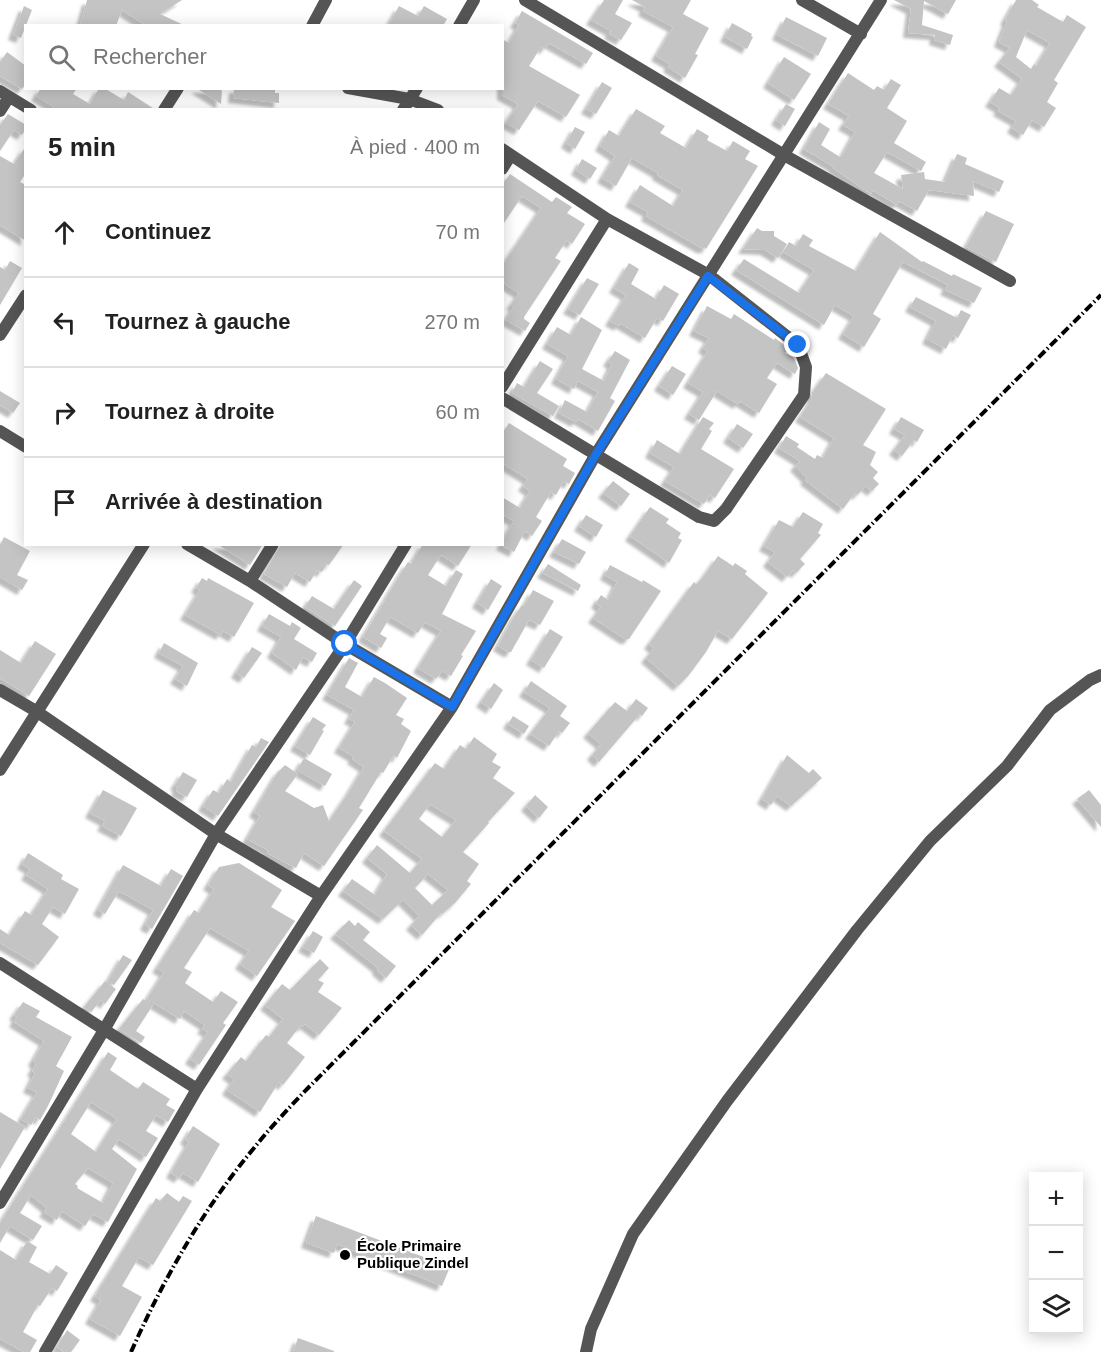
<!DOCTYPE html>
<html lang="fr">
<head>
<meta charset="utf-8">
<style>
	body { margin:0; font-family:Helvetica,sans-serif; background:#f6f6f6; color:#222 }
	.controls { position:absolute; right:18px; bottom:18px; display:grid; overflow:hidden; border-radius:0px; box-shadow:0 3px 15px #0003 }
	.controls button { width:54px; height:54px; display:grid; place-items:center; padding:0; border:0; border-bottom:2px solid #e0e0e0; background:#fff; color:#222; font:30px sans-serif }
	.stop { position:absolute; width:18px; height:18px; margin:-14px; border:4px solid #1a73e8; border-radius:50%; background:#fff }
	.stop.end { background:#1a73e8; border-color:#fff; box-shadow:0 2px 6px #0008 }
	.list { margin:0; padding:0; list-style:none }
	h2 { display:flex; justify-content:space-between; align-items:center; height:78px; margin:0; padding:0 24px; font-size:26px }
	h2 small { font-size:20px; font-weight:400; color:#767676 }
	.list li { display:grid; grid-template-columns:39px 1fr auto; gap:18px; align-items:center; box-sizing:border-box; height:90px; padding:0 24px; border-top:2px solid #e0e0e0 }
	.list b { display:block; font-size:22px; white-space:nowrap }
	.list em { font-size:20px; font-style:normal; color:#767676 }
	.icon { flex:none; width:33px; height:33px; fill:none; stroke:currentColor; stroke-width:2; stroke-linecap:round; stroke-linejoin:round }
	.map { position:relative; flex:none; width:1101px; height:1352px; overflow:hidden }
	.search { position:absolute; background:#fff; box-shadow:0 3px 15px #0003; left:24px; top:24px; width:480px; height:66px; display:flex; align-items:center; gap:15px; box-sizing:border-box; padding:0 21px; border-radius:0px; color:#767676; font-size:22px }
	.panel { position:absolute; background:#fff; box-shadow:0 3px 15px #0003; left:24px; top:108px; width:480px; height:438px; border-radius:0px }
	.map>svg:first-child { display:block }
	.building { fill:#c4c4c4; fill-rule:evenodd; filter:url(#shadow) }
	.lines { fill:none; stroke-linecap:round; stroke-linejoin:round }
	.minor { stroke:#555; stroke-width:12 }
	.rail { stroke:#000; stroke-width:4; stroke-dasharray:9 3 1.5 3; stroke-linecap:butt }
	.route { stroke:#1a73e8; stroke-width:8 }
	.poi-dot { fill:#000; stroke:#fff; stroke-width:2 }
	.labels { text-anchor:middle; stroke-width:4.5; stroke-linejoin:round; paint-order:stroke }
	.poi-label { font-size:15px; font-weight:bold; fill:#000; stroke:#fff; text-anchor:start }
</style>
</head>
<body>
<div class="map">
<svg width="1101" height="1352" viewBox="0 0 1101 1352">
	<defs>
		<filter id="shadow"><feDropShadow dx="-5" dy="5" stdDeviation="1.5" flood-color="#0004"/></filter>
	</defs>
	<rect width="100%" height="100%" fill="#fff"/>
	<!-- building -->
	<path class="building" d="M87,0H182L160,14L186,26H147L122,10L116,26H80Z
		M604,0H623L615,14L632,23L621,40L609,34L611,31L591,20Z
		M632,0H691L683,14L709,28L695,54L698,55L685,78L668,67L670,64L656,56L673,27L643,11L645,7Z
		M894,0H956L948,14L924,1L922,25L953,35L950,45L934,40L935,35L908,33L911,9Z
		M1016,0H1032L1039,5L1037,7L1063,22L1067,15L1086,27L1054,80L1058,83L1047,102L1056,108L1044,127L1032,120L1023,135L1012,128L1016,121L998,111L1000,108L990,102L999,88L1011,95L1022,79L999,62L1010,48L999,42L1007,21L1005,20ZM1027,30L1050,43L1036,66L1034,64L1031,69L1016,57Z
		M24,6L32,10L21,38L13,35Z
		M399,6L418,16L424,6L447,19L443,26H388Z
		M522,11L593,53L586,64L549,43L545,49L541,47L529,66L580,95L566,117L538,101L519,130L506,123L518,104L502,95V39L509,43L519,25L515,23Z
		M786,17L827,38L818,56L777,35Z
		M732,23L752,34L751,36L753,37L747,49L725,37Z
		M7,52L26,66V84L22,89L0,76V62Z
		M784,57L811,74L794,100L768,83Z
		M848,73L874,90L877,86L884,90L891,79L901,85L887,108L907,121L894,143L926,162L921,171L887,152L874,173L903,189L901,175L924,172L925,179L945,182L957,154L967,158L965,164L1004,181L999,192L973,181L974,196L929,190L917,211L899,201L897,205L873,190L871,194L833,168L834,167L804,149L819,122L830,129L821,145L840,157L843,154L855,132L843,125L849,116L828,104Z
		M602,82L612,88L596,114L586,109Z
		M41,88H77L73,94L90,104L99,88H104L124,100L128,92L156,110H52L54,107L36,96Z
		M196,88H218L222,91L221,104Z
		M234,88H275V93H279V103L233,98Z
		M786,104L795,109L785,126L776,120Z
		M636,109L665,126L660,133L686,148L697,129L709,136L707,140L727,151L733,141L750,151L745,159L758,166L706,249L704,247L703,249L646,216L648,212L630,202L640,185L673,206L683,190L657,175L658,173L632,158L616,186L602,178L615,156L600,146L609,130L619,136Z
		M8,114L26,125V129L22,135L14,130L0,151V125Z
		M575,127L585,132L575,149L566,143Z
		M26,146V173L20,182L26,185V241L0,225V156L14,164Z
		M582,159L597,168L590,179L576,170Z
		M510,174L552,202L556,197L572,207L567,213L585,224L572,244L567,240L555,258L561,261L524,317V319L530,323L525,331L506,320L514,306L511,305L519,293L502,282V266L541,208L522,196L502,226V185Z
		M986,211L1014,224L996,262L966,247Z
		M757,228L762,231H774V236L787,244L778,258L765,250L743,249Z
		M880,232L922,262L923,261L952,276L953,274L982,288L974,303L945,290L948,285L903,262L874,312L873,314L881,319L864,347L843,334L854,316L835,305L824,325L736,270L744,259L799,293L814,270L783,252L789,242L796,246L803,234L813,240L809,246L856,271Z
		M10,261L22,268L0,305V267L5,270Z
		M629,263L639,269L631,284L656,299L664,285L679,294L663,321L657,318L645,338L620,323L619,326L610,321L626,295L614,288Z
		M587,278L599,284L580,315L568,309Z
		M916,297L957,318L961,310L971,315L958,338L953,335L946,349L927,339L936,321L910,307Z
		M707,306L731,319L734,314L774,340L775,338L788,348L785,353L794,358L798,368L795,374L777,363L767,378L777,384L759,413L740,401L738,404L717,391L699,420L689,414L703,392L688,383L708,351L703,348L709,338L694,331Z
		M581,317L602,330L582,369L604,381L612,364L608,361L615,351L630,360L610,398L615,401L598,431L578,419L576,422L559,413L565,400L587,412L598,392L578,381L574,389L556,379L568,356L547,344L557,327L571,335Z
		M540,361L553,369L537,393L559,406L553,416L512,393L517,383L524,387Z
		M672,366L686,374L673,395L659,386Z
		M826,373L886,409L863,445L876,452L870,465L878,472L873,478L879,484L872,491L866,486L857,495L855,493L843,509L805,480L807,478L795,466L800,461L779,448L786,436L799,444L797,447L815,459L817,455L823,458L834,438L800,417L811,400L812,393Z
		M0,391L20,403L13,413L0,405Z
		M703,417L714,423L709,429L712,431L701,449L734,469L715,498L710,495L704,504L665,481L674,467L650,453L657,440L680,454Z
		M901,417L924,430L917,442L914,440L902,456L894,450L905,435L894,429Z
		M509,423L567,459L563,466L575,473L569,484L564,481L556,495L551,492L536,517L542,521L532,536L525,531L514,552L501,545L514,521L502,514V497L520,508L530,491L523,486L528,479L502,463V434Z
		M737,424L753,434L743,448L728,438Z
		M613,481L630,494L621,506L603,493Z
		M650,507L669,519L666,523L681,533L678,538L682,540L669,563L630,536Z
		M803,512L823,524L818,533L821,535L800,559L805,564L796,573L793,570L787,577L768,562L775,552L764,546L779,520L793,527Z
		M586,515L603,525L596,537L579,526Z
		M4,537L30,551L17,575L28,580L22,590L0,577V545Z
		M562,539L586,552L579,564L554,552Z
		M217,544H263L250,565Z
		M281,544H344L329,565L327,564L322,572L317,570L310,582L295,573L287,587L264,574Z
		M423,544H472L458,566L441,555L428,575L446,586L456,570L463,574L442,614L476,631L461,655L463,656L451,676L442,671L436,679L418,668L441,631L425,622L418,633L390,617L380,634L387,638L381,648L363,637L401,573L408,562L411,564Z
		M718,556L733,566L735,563L747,571L745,574L768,593L732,639L718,631L706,652L689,675L678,686L646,658L654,648L649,644L694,582L696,584L703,577Z
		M548,564L581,585L578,591L542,573Z
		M610,565L642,582L643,580L661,591L629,639H625L593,618L601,607L596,603L601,595L608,600L617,582L605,575Z
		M202,578L207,581L208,578L254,603L234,637L223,631L221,635L185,615L200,590L196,588Z
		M491,579L502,586L488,610L477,603Z
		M354,580L362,586L335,626L305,607L312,596L334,609Z
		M533,590L554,601L540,625L529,620L511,652H508L498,646L515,615L522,605L524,606Z
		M269,614L290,626L292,622L301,628L294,639L317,653L312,662L303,657L296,670L272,653L281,637L262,626Z
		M550,629L563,637L544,668L531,660Z
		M35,641L56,654L29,696L0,678V650L21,663Z
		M164,643L198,663L187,686L175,679L183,666L159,653Z
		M252,647L262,653L244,678L236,673Z
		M349,658L358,663L345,687L362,697L374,677L385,683L407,698L396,715L404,719L401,724L411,731L397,758L394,755L383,773L381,772L359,808L363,810L324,866L304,853L296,868L267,853L268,850L247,839L260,816L254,812L277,773L285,765L298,774L285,791L314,808L323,805L329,821L349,792L364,767L352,759L354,757L339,748L355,722L349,719L354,710L327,695Z
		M531,681L567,706L560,716L570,723L562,733L559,731L549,746L530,734L550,708L524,692Z
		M494,683L503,690L491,709L481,702Z
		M636,699L648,708L642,716L640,714L599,762L592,755L601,744L588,733L615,702L627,711Z
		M513,716L529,726L524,734L508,724Z
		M313,717L326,725L322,730L324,731L310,755L295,746Z
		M474,737L497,754L492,762L501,767L493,778L515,793L488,822L489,823L463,852L479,864L467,881L471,884L455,903L442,914L441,913L422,935L411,925L419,916L403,900L383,919L343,891L352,879L375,895L387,874L367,858L377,845L410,873L422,859L384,831L435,763L444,769L460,745L466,749ZM430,804L456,820L442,837L419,819ZM428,874L448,890L432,905L415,888Z
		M261,738L269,742L218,816L203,806L213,790L219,793L227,779L231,782L252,745L256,747Z
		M787,755L809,773L813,769L822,778L791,806L777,796L771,805L762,799Z
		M304,758L332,774L325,786L297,770Z
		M183,772L197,780L187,797L176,791L178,787L175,785Z
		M103,790L137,808L121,836L102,826L105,821L90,813Z
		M1089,790L1101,805V827L1077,799Z
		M535,795L548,807L539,818L526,806Z
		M28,853L63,875L61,879L79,889L65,914L53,907L42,924L59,937L38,965L0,943V929L9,935L25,911L31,915L48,889L26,875L30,869L22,864Z
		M239,863L282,890L271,907L295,921L257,976L240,964L249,951L210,928L184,968L192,972L185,983L213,1002L221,991L238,1002L223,1023L226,1025L199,1065L190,1059L208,1032L202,1029L205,1025L184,1011L180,1019L147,999L164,972L157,968L194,910L199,913L214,889L208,885L219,867Z
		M123,865L161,886L171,869L183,876L152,929L145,925L153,910L119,891L105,914L98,910Z
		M349,920L355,926L358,922L370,932L363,940L396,966L386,978L377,970L378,968L335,934Z
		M313,931L323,937L314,953L303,947Z
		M123,955L132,960L114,985L108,981Z
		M320,959L329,968L318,980L324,983L318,992L342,1008L319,1035L305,1024L302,1027L300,1026L287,1043L305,1057L283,1085L279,1082L260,1112L227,1090L234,1079L227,1074L241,1057L246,1061L266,1035L269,1037L283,1019L265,1005L282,984L290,990Z
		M105,981L116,989L105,1004L101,1000L91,1012L84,1007Z
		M143,999L153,1005L136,1031L145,1037L141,1043L119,1029Z
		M23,1002L40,1011L36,1017L72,1037L56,1066L64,1071L48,1106L40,1120L36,1117L31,1125L21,1119L37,1092L28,1088L35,1073L32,1071L36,1064L33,1061L44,1041L14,1022L17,1017L14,1015Z
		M108,1052L117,1058L110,1070L138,1089L143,1082L170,1099L166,1105L175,1110L168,1122L156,1115L146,1131L158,1138L146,1157L119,1139L112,1149L137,1169L108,1222L93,1214L85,1226L62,1211L57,1220L44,1212L47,1208L31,1195L20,1213L42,1226L33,1240L10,1226L0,1243V1223ZM91,1102L117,1119L96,1152L71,1134ZM88,1168L113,1183L103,1203L77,1188L78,1186L75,1184Z
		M0,1112L25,1127L0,1169Z
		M193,1126L220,1144L198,1182L183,1173L179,1178L171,1173L189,1142L185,1139Z
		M167,1193L179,1202L183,1196L192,1201L153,1265L139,1257L122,1286L142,1297L120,1336L90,1319L101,1300L95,1296L156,1198L160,1201Z
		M316,1216L450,1267L442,1286L337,1244L334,1253L306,1243Z
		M27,1241L37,1247L29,1262L50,1274L56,1265L68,1273L57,1291L52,1288L40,1306L38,1305L23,1332L37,1340L30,1352H24L0,1339V1250L16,1260Z
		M67,1330L80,1340L71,1352H64L57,1347Z
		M298,1338L334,1351V1352H293Z"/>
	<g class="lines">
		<!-- minor -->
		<path class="minor" d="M525,0L784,155L1010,281
			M802,0L861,34
			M312,26L326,0
			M459,26L474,0
			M348,88L409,99L438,110
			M0,91L31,110
			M164,110L178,88
			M403,110L417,88
			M0,111L9,97
			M502,149L607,219L709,275L798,345L806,367L804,395L726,509L714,521L699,517L502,398
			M502,169L511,155
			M0,335L26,295
			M502,387L607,219
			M0,431L26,447
			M187,544L250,581L345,644L452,707
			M250,581L273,544
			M0,690L36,711L216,834L321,896
			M0,770L144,544
			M0,963L197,1089
			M0,1203L104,1030L216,834L345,644L406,544
			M45,1352L197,1089L321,896L452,707L596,454L881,0
			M586,1352L591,1329L633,1234L727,1101L857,930L930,841L1007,766L1050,710L1090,680L1101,675"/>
		<!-- rail -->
		<path class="rail" d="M131,1352C163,1280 203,1209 254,1148C270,1128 288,1109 306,1090L1101,295"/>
	</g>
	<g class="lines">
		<!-- route -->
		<path class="route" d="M345,644L452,707L596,454L708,276L798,345"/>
	</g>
	<!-- markers -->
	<circle class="poi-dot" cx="345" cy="1255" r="6"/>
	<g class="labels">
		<!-- poi labels -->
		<g class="poi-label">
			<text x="357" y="1251">École Primaire<tspan x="357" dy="17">Publique Zindel</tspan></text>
		</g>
	</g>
</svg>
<div class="controls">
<button>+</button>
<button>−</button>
<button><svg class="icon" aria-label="layers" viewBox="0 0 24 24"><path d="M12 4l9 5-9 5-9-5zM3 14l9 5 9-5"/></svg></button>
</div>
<div class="stop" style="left:345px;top:644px"></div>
<div class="stop end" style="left:798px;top:345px"></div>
<div class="search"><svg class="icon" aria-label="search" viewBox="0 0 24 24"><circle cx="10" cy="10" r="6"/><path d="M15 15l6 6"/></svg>Rechercher</div>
<section class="panel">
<h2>5 min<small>À pied · 400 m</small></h2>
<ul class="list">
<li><svg class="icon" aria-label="ahead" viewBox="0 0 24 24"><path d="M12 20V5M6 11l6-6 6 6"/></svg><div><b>Continuez</b></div><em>70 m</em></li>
<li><svg class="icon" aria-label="left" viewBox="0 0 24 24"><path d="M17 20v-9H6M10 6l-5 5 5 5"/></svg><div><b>Tournez à gauche</b></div><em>270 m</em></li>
<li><svg class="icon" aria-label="right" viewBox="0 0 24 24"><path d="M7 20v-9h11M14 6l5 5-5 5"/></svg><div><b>Tournez à droite</b></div><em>60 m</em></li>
<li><svg class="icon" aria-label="arrive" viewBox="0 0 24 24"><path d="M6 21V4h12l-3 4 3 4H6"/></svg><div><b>Arrivée à destination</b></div></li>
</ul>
</section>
</div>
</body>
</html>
